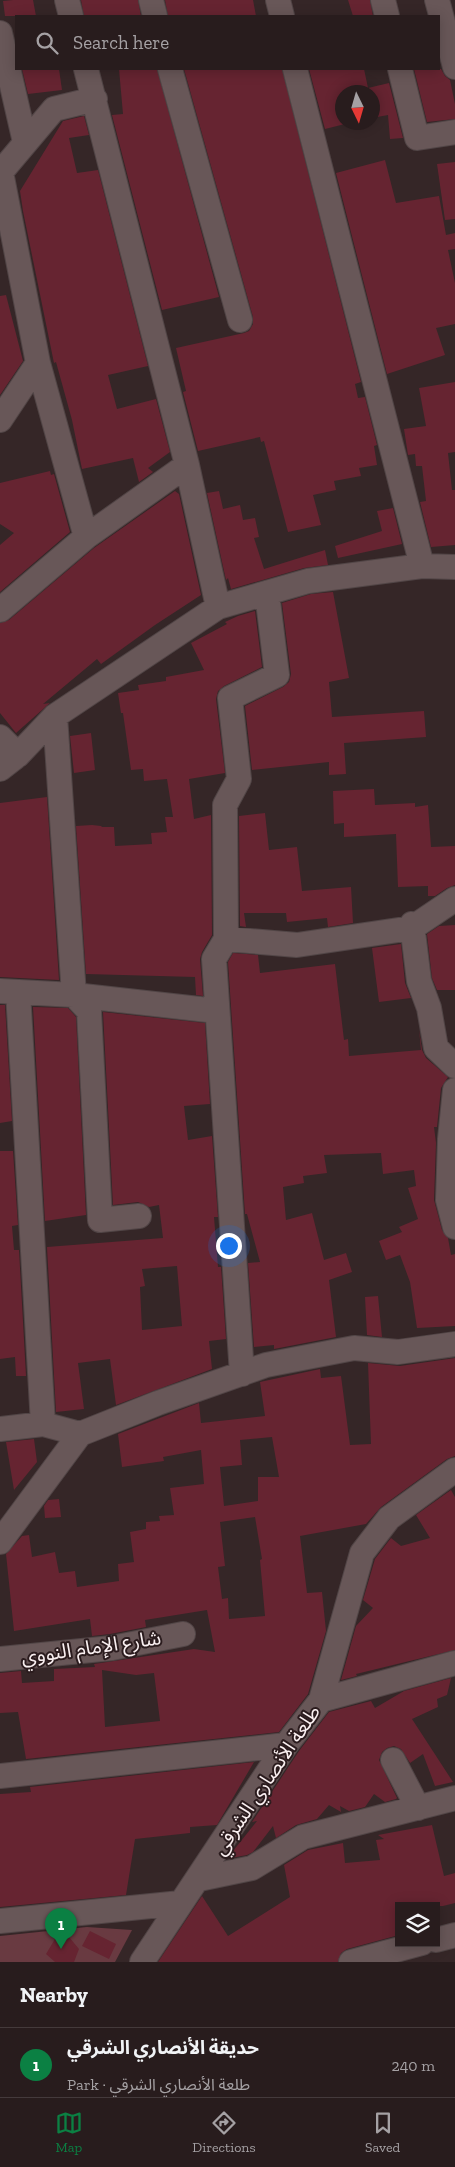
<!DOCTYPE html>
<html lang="en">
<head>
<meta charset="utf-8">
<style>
	body { margin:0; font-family:"Zilla Slab","Noto Sans Arabic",serif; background:#34292a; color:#f1f3f6 }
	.controls { position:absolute; right:15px; bottom:15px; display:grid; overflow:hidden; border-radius:0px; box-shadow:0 2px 12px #0003 }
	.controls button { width:45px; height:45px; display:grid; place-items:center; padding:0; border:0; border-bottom:1px solid #443a3b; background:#281c1d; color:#f1f3f6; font:25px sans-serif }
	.compass { position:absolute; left:335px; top:85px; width:45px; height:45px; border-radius:50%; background:#281c1d; box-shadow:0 2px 12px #0003; rotate:175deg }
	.you { position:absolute; left:228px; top:1245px; width:18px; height:18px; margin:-12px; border:4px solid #fff; border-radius:50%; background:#1a73e8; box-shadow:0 0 0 8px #1a73e833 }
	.badge { display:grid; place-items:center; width:32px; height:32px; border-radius:50%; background:#0b8043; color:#fff; font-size:16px; font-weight:700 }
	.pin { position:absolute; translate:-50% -41px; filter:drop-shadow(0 1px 2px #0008) }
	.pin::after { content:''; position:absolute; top:26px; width:18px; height:15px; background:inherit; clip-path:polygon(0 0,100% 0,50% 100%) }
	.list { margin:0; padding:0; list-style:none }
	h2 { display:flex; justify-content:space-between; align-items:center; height:65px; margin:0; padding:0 20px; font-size:21px }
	h2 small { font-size:16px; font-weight:400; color:#a5a1a4 }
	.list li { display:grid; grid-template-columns:32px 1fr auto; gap:15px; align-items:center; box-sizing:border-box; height:70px; padding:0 20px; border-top:1px solid #443a3b }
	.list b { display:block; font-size:19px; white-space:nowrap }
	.list p { margin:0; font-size:16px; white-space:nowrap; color:#a5a1a4 }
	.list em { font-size:16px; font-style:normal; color:#a5a1a4 }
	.icon { flex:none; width:28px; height:28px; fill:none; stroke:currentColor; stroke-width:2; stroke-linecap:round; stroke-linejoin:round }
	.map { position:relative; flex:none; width:455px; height:1962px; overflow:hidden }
	.search { position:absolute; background:#281c1d; box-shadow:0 2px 12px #0003; left:15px; right:15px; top:15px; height:55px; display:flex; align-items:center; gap:12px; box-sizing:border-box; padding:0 18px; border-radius:0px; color:#a5a1a4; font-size:19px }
	.sheet { height:135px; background:#281c1d }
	nav { display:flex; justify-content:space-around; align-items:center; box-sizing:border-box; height:70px; border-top:1px solid #443a3b; background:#281c1d; font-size:14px; color:#a5a1a4 }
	nav a { display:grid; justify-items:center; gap:2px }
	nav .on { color:#0b8043 }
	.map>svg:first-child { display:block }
	.green { fill:#693a41 }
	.building { fill:#662431; fill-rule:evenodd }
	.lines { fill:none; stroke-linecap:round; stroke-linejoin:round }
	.street-casing { stroke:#514546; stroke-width:26 }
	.street { stroke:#685758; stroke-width:24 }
	.labels { text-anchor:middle; stroke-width:4; stroke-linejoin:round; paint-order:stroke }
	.street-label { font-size:20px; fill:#faf0f1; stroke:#2b1c1e }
</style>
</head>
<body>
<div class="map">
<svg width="455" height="1962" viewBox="0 0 455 1962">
	<rect width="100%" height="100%" fill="#352627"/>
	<!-- green -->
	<path class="green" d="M87,1927L132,1930L115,1962H0V1936Z"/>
	<!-- building -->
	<path class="building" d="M13,0H33L36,16H5L3,1Z
		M81,0H138L141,16H84Z
		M165,0H253L256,16H168Z
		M348,0H370L373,16H353Z
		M22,69H59L62,90L28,94Z
		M119,69H157L219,297L162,310L112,115L123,114Z
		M184,69H282L361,382L355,384L358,398L365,397L377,445L374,446L377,465L359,468L361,476L334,481L336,490L313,495L321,525L288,532L264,441L261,442L260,437L198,451L183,392L186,391L176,348L244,333L249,331L253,324V317Z
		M309,69H364L368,88L389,83L403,138L390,139L388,115L372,118V92H342V122H353L325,129Z
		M414,69H441L445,76L450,80L455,104V119L427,122Z
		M84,116L89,135L69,138L77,173L98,170L148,366L108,375L117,409L156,399L170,452L148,468L153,472L139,482L133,458L82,469L72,420L56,362L54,363L23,211L20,191L63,121Z
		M385,160L396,203L439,196L446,235L455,233V249L448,250L455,283V324L436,328L445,355L387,374L336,173Z
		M455,162V219L445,220L437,164Z
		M6,295L23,361L0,395V296Z
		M455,382V452L448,453L452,490H455V545L431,547L420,502L426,501L422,466H416L415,454L408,455L404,429L426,426L419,388Z
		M50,471L51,475L54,474L70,532L0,592V545L14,533L0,524V483Z
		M175,491L179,494L201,595L155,625L101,664L97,659L43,704L50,703L16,733L0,713V623L9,620L94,548Z
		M219,491L223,509L240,505L243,520L255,518L259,537L254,538L264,569L325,550L328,565L304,568L231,589L228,578L226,580L207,493Z
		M393,508L402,544L338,558L335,546L382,531L377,511Z
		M333,592L349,678L329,682L332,717L424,711L426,737L344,743L346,774L329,775V762L252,770L245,706L283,687L289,682L291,674L282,603L311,594Z
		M255,611L262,667L224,686L218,691L216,699L225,773L189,779L194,819L211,815L212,935L202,952L200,959L203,996L196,995L195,977L86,974L76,826L92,825L101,826L102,827H114L115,846L152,844L151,833L167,832L165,817H173L167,779L144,781L143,769L131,770L123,713H121L118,693L139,690L138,685L166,681V677L204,670L191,643L227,624L225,622L238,616Z
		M91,733L95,770L74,773L70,736Z
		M374,789L375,805L415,803V807L428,805L431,847L455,846V885L447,888L435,896H428V886L398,887L396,834L344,837V823L334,824L333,791Z
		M47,797L59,980L0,977V803Z
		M265,813L269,850L297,847L302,891L351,887L353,923L328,927L327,918L287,922L286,913H244L246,927L240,926L239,816Z
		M455,925V990H437L432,978L427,934L439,926Z
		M401,944L405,983L411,998L379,1002L372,948Z
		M233,953L258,955L260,973L335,964L344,1040L348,1039L349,1056L421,1050L419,1029L422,1050L426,1058L448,1077L441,1088L437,1127H434L436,1143L434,1200L442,1230L448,1238L451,1255L455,1254V1326L417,1328L410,1282L400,1255L386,1260L379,1241L402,1232L399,1227L418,1219L408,1188L416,1186L414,1170L383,1174L381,1153L324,1155L327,1173L303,1176L304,1183L283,1187L286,1220L312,1213L324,1260L346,1253L352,1272L329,1280L336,1337L274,1349V1345L254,1347L248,1263L260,1262L247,1214H245L228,962Z
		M0,1005H5L12,1121L0,1123Z
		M33,1007L68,1008L76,1017L86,1215L45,1221Z
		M103,1012L205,1023L210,1104L184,1106L188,1140L212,1136L218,1217H214L218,1267H221L226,1339L209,1341L212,1369L116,1405L110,1359L78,1363L84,1409L56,1412L47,1247L163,1238L159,1205L149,1207L138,1202L113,1205ZM177,1266L182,1326L142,1330L140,1287L145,1286L142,1269Z
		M0,1151H13L18,1225L12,1226L14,1250H19L26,1376H16L15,1357L0,1359Z
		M378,1296L382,1337L367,1335L365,1297Z
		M455,1358V1456L447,1459L381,1507L366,1524L300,1536L307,1593L322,1592L326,1631L308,1694L279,1732L26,1759L18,1712L0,1713V1673L21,1671L22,1683L54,1681V1669L95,1667L94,1664L194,1649L215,1652L207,1610L145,1620L146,1627L110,1634L92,1636L90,1619L14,1631L6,1554L22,1536L29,1535L32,1557L55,1552L59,1573L75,1571L77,1587L119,1581L118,1564L134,1562L130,1532L146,1529V1522L160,1521L159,1516L174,1515L170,1488L204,1484L201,1450L163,1457L164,1461L122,1467L118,1434L199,1403L201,1423L265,1416L260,1382L320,1369L321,1378L341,1376L350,1445L371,1444L368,1363L400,1366ZM272,1437L279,1477H258V1501L224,1506L220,1467L242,1465L240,1440ZM255,1517L262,1559L260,1560L265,1616L229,1619L228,1598L222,1599L218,1567L225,1566L220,1522ZM102,1670L136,1675L154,1673L160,1721L105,1727Z
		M34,1439L37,1462L14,1490L6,1442Z
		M451,1490L455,1497V1650L356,1674L357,1676L341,1680L356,1626L373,1608L363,1600L375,1559L391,1538L401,1546L430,1538L416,1515Z
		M59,1499L61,1517L45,1518L44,1506L48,1500Z
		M451,1678L447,1695L437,1699L438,1707L412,1719L453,1782L435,1786L423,1754L410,1763L401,1749L394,1746L387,1748L382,1752L379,1760L397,1798L396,1799L385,1802L374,1794L365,1807L349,1811L340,1806L341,1812L329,1805L317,1819L296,1825L276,1838L273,1826L253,1852L247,1855L231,1858L229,1856L257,1821L252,1822L299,1751L329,1712L371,1701L375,1708L404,1691Z
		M254,1762L217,1825L190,1827V1833L135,1839L126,1895L0,1907V1794L31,1792L30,1787Z
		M432,1825L444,1876L455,1873V1903L443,1906H399V1935L347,1949L341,1953L338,1962H158L202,1896L228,1936L290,1897L284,1865L308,1850L343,1843L345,1863L380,1860L376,1840L384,1839L378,1835Z
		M90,1931L116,1944L109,1959L82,1946Z
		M69,1937L79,1949L74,1962H55L46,1954L55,1939Z"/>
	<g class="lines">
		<defs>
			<path id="street" d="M67,0L71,16
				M151,0L155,16
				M278,0L282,16
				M383,0L387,16
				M437,0L455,67
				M0,33L25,142
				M86,69L187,465L218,607
				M170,69L240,320
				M295,69L422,566
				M400,69L417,138L455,132
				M1,172L38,363L86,537
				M0,173L54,109L95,99
				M0,420L38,363
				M0,610L86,537L187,465
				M55,716L74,995L89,1011L100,1220L139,1216
				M0,737L18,755
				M0,769L18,755L55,716L218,607L308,581L422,566L455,567
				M412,924L419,981L429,1008L436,1048L455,1066
				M226,939L297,945L412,928L455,899
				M0,991L74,995L217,1011
				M18,992L43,1424
				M455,1090L450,1139L448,1200L455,1227
				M242,1374L214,959L226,939L225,805L239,779L230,698L277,675L267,593
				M0,1429L43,1424L80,1434
				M0,1542L80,1434L158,1403L266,1365L354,1348L398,1352L455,1344
				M0,1659L112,1648L183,1634
				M321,1700L455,1663
				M393,1760L418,1808
				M0,1776L286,1745
				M199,1879L252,1868L303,1837L455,1798
				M0,1921L181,1903
				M436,1940L455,1935
				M142,1962L286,1745L321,1700L362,1553L389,1518L455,1470
				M351,1962L422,1943"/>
		</defs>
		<!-- street casing -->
		<use href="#street" class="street-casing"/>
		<!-- street -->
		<use href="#street" class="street"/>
	</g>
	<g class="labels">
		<!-- street labels -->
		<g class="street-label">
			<text transform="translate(91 1647) rotate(-8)" y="7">شارع الإمام النووي</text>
			<text transform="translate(266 1780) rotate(-56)" y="7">طلعة الأنصاري الشرقي</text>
		</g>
	</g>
</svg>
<div class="controls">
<button><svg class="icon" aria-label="layers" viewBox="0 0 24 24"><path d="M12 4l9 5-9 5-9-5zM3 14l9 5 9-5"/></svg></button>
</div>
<svg class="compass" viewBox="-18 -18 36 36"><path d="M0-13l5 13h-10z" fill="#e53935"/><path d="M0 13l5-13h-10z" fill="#a5a1a4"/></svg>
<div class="you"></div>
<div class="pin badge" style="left:61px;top:1949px">1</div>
<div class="search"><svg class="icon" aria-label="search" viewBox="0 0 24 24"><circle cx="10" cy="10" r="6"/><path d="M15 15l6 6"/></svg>Search here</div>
</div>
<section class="sheet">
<h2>Nearby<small></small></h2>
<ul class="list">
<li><span class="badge">1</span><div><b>حديقة الأنصاري الشرقي</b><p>Park · طلعة الأنصاري الشرقي</p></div><em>240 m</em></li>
</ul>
</section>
<nav>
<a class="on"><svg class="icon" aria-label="map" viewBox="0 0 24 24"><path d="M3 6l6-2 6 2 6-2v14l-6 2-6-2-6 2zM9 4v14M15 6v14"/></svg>Map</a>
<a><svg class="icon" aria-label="directions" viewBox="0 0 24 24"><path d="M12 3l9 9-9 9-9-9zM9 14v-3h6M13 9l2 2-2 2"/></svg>Directions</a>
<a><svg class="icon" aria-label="saved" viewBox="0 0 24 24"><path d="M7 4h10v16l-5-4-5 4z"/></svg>Saved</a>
</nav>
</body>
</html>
